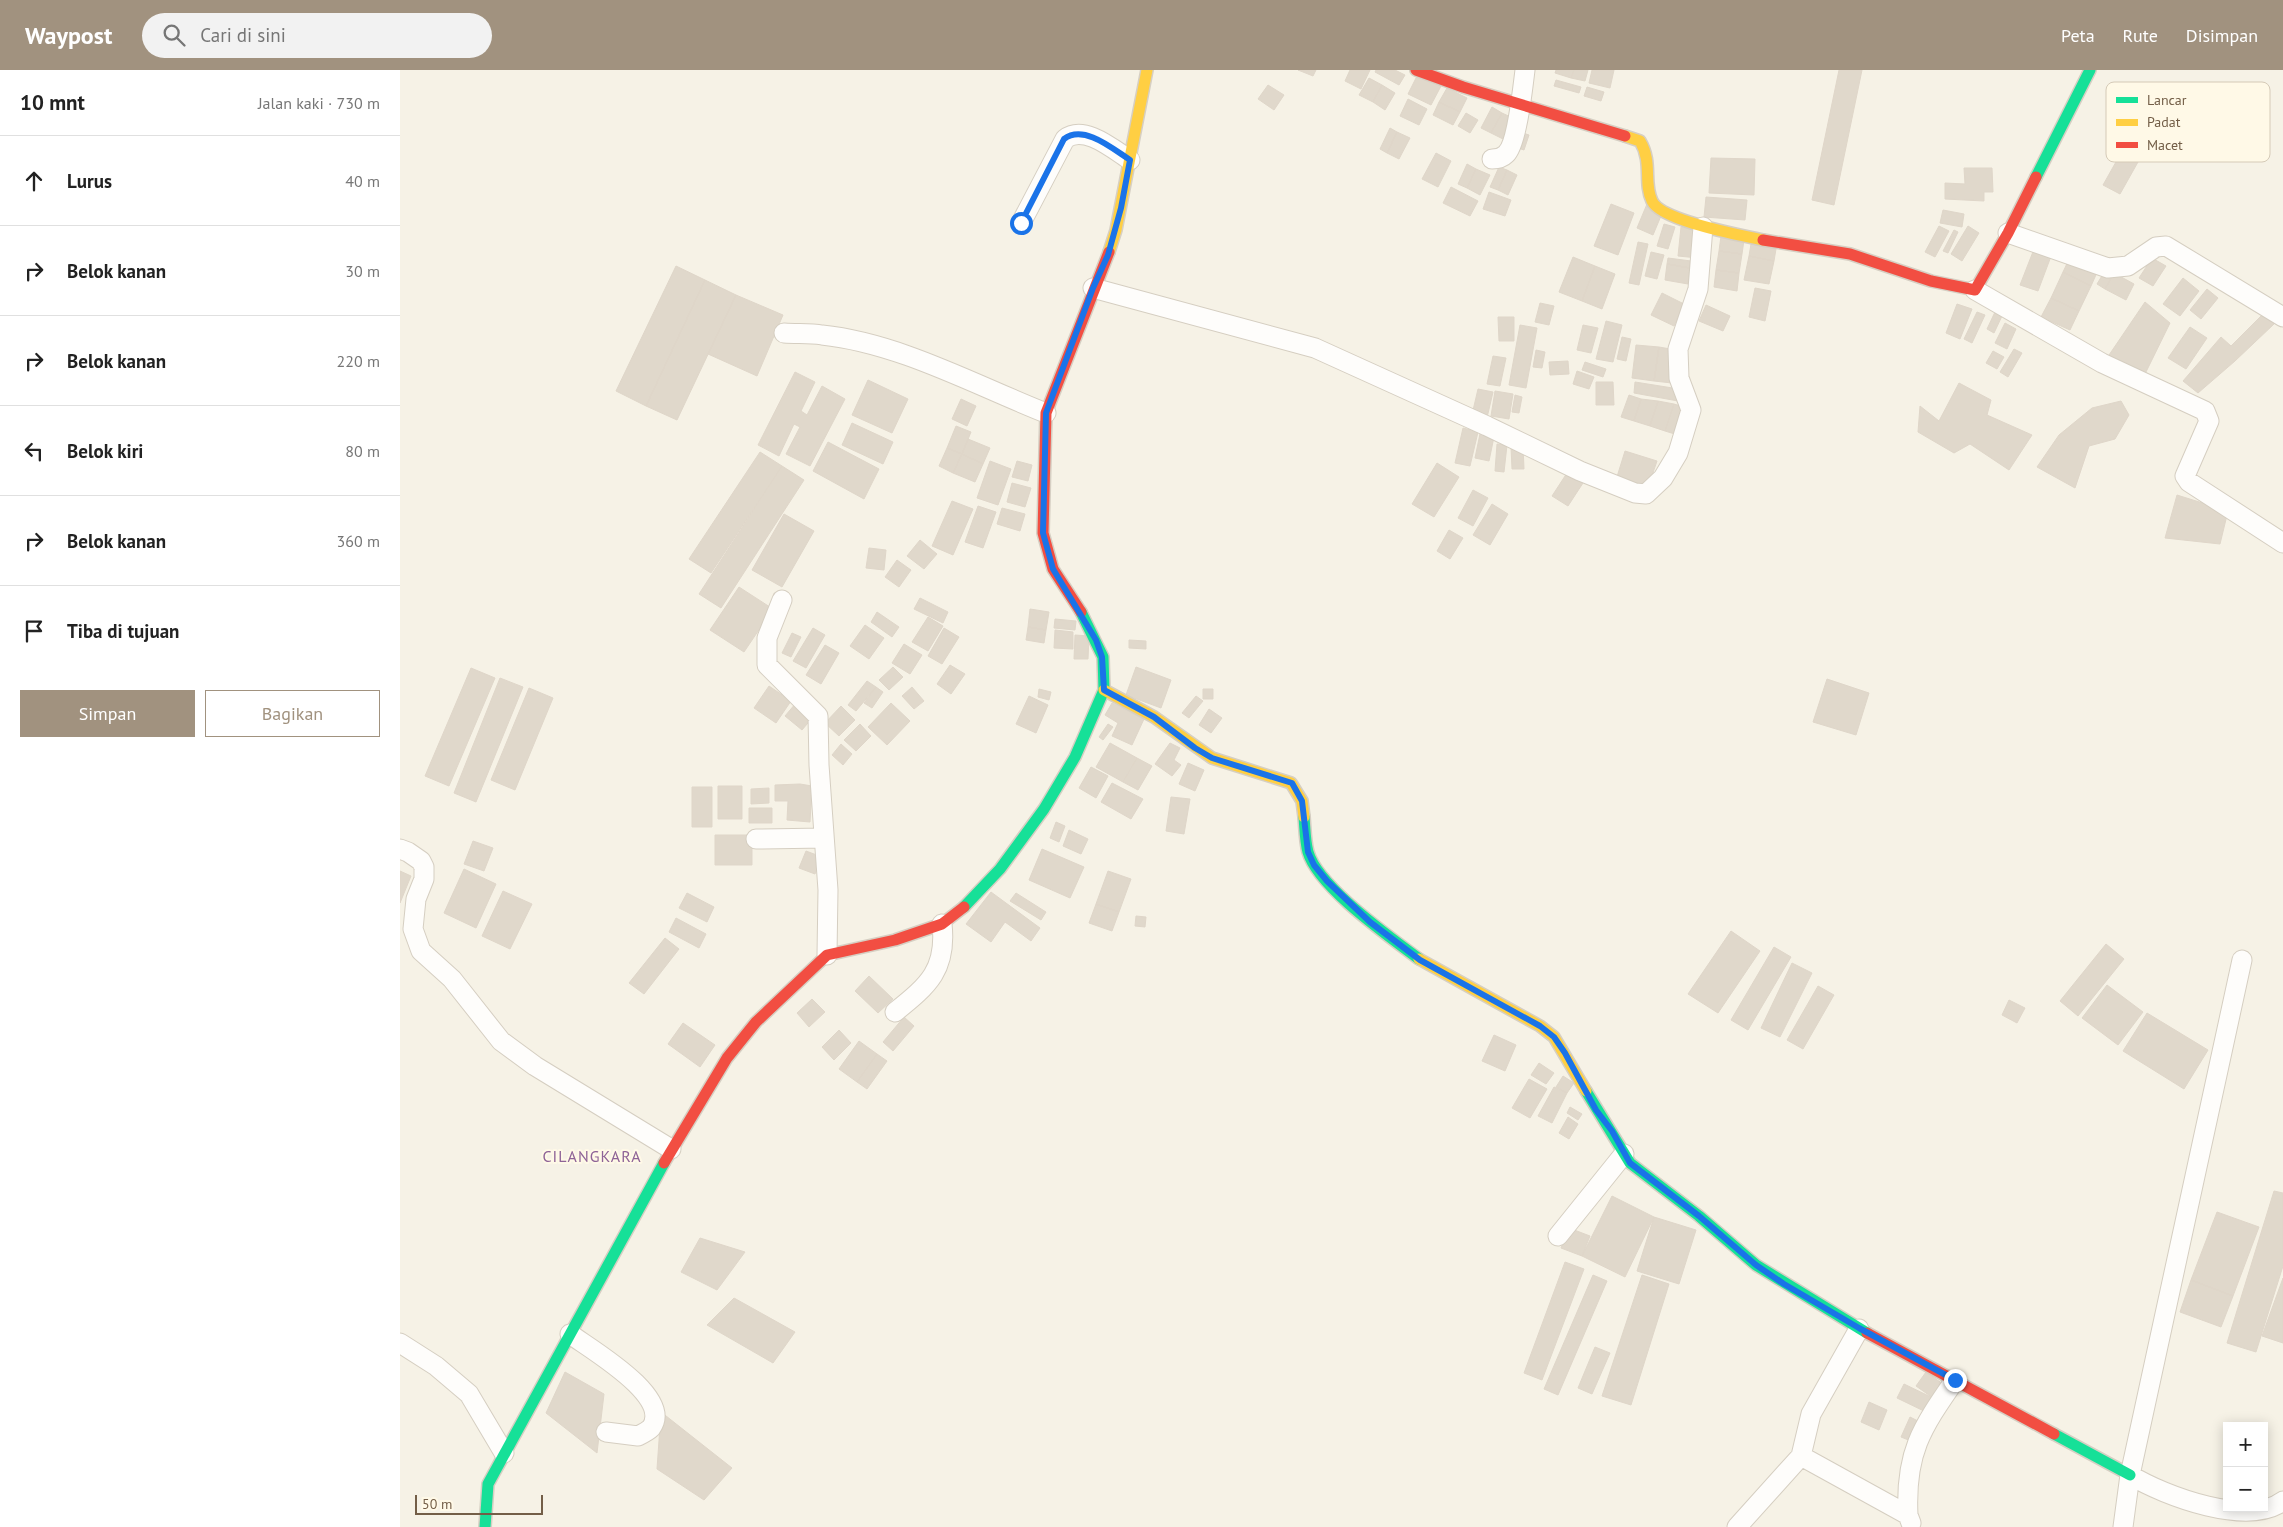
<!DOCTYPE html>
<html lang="id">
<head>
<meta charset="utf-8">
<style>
	body { margin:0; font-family:"PT Sans",sans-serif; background:#f2f2f2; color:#222 }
	.controls { position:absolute; right:15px; bottom:15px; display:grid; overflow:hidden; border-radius:0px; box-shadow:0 2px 12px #0003 }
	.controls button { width:45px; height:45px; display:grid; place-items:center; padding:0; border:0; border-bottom:1px solid #e0e0e0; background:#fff; color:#222; font:25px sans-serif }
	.scale { position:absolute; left:15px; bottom:12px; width:128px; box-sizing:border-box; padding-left:5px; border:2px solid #735e47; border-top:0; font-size:14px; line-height:18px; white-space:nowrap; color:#735e47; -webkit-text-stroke:4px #fff9e7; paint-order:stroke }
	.stop { position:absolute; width:15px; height:15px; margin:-11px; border:4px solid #1a73e8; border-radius:50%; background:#fff }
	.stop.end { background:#1a73e8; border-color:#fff; box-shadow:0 1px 5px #0008 }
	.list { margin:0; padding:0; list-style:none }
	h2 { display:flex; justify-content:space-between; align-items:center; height:65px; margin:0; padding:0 20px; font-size:21px }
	h2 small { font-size:16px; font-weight:400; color:#767676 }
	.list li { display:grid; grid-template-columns:32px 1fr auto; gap:15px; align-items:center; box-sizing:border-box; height:90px; padding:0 20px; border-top:1px solid #e0e0e0 }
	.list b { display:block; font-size:19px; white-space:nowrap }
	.list em { font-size:16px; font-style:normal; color:#767676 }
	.actions { display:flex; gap:10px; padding:15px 20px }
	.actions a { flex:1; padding:11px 0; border:1px solid #a1927f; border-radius:0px; text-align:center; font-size:18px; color:#a1927f }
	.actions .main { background:#a1927f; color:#fff }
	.icon { flex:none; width:28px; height:28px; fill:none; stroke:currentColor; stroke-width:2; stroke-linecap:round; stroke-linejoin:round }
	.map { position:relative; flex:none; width:1883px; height:1457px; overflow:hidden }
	header { display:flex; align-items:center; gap:30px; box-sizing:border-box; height:70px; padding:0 25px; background:#a1927f; color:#fff }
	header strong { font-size:24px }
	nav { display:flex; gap:28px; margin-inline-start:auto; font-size:18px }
	.search { width:350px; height:45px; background:#f2f2f2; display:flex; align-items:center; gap:12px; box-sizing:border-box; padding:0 18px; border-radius:28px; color:#767676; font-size:19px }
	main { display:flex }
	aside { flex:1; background:#fff }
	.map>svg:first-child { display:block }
	.building { fill:#e0d8cb; stroke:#dfd6c9 }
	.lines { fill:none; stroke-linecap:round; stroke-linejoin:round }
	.street-casing { stroke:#d5cec1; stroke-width:21 }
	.fast-casing { stroke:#d6cfc3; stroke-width:14 }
	.slow-casing { stroke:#d6cfc3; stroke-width:14 }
	.jam-casing { stroke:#d6cfc3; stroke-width:14 }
	.street { stroke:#fefdfb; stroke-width:19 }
	.fast { stroke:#16e098; stroke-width:11 }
	.slow { stroke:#ffcf43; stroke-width:11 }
	.jam { stroke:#f24e42; stroke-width:11 }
	.route { stroke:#1a73e8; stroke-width:6 }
	.labels { text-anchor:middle; stroke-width:4; stroke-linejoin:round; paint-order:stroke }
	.quarter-label { font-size:16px; letter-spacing:1px; fill:#8e6397; stroke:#fff9e7 }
	.key { fill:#fff9e7; stroke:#d5cab7; stroke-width:1 }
	.key-label { font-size:14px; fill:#735e47 }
</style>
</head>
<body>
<header>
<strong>Waypost</strong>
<div class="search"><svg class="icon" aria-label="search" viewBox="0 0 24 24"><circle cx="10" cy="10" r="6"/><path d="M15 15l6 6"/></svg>Cari di sini</div>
<nav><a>Peta</a><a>Rute</a><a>Disimpan</a></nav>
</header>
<main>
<aside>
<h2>10 mnt<small>Jalan kaki · 730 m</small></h2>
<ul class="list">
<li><svg class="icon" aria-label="ahead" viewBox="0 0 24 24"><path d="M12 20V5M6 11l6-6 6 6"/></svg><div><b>Lurus</b></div><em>40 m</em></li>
<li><svg class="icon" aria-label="right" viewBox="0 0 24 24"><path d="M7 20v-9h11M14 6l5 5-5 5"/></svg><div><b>Belok kanan</b></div><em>30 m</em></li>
<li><svg class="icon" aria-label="right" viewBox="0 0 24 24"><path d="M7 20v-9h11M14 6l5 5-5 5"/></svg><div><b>Belok kanan</b></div><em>220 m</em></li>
<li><svg class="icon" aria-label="left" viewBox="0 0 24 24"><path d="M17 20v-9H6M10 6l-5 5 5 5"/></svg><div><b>Belok kiri</b></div><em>80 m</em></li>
<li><svg class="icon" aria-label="right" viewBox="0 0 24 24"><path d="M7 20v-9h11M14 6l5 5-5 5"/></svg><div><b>Belok kanan</b></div><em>360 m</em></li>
<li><svg class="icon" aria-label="arrive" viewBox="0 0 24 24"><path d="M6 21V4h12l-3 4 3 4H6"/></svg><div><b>Tiba di tujuan</b></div></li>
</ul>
<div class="actions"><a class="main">Simpan</a><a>Bagikan</a></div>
</aside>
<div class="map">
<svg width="1883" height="1457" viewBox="0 0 1883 1457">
	<rect width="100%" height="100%" fill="#f6f2e6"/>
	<!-- building -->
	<path class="building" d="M898,0H916L913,6Z
		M950,0H970L961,19L945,11Z
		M976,0H995L1005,5L999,15L975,2Z
		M1156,0H1174L1171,8L1155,3Z
		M1174,0H1188L1185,11L1171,8Z
		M1192,0H1214L1210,18L1189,13Z
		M1439,0H1462L1434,135L1412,130Z
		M1018,4L1041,16L1031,35L1008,24Z
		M969,8L982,15L973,32L959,25Z
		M1156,10L1181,17L1179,23L1154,16Z
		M868,15L884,25L874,40L858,29Z
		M982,15L995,23L985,40L973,32Z
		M1187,17L1204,22L1201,31L1184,26Z
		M1047,18L1067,28L1060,42L1039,32Z
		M1008,29L1027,39L1019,55L1000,46Z
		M1039,32L1060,42L1053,55L1033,45Z
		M1092,37L1102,43L1091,63L1081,58Z
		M1066,43L1078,50L1070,63L1058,56Z
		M1102,43L1115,49L1105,70L1091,63Z
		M990,58L997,62L987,83L980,79Z
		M997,62L1010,68L999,89L987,83Z
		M1120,62L1129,65L1124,80L1115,77Z
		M1036,83L1051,91L1038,117L1022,109Z
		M1721,83L1738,92L1720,124L1703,115Z
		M1311,88L1355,89L1354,125L1309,123Z
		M1067,94L1076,99L1067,118L1058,114Z
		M1099,97L1107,100L1098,120L1090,117Z
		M1564,98H1592L1593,122H1584V131L1545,129V113L1565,114Z
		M1076,99L1090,105L1080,125L1067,118Z
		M1107,100L1117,105L1108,125L1098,120Z
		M1051,117L1078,131L1070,146L1043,133Z
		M1089,122L1111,130L1105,146L1083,139Z
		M1306,127L1347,130L1345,150L1304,147Z
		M1211,134L1234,143L1218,185L1194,176Z
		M1247,134L1263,141L1253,165L1237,158Z
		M1543,140L1564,144L1562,157L1540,153Z
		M1264,154L1275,157L1268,179L1257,176Z
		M1539,156L1549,161L1535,187L1525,182Z
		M1568,156L1579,163L1562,191L1551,184Z
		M1281,157L1301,160L1298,188L1278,186Z
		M1554,160L1558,162L1548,183L1543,181Z
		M1321,166L1344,170L1342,184L1319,181Z
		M1238,172L1248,174L1239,215L1229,213Z
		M1351,174L1376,179L1374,191L1349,186Z
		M1636,174L1653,181L1638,221L1620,215Z
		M1319,181L1342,184L1339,203L1316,200Z
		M1251,182L1264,185L1257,209L1245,206Z
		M1671,185L1699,198L1691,216L1663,202Z
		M1349,186L1374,191L1369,214L1344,210Z
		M1173,187L1195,196L1182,231L1159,222Z
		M1268,188L1291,191L1290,198L1267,194Z
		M1752,188L1766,196L1753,216L1739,208Z
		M1267,194L1290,198L1288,214L1265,210Z
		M276,196L305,210L246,336L216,321Z
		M1195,196L1215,204L1202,239L1182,231Z
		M1706,199L1714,203L1705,219L1697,214Z
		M1316,200L1339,203L1337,221L1314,217Z
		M1663,202L1691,216L1679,241L1651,228Z
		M1714,203L1734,214L1726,230L1705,219Z
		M1783,208L1799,221L1780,246L1763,234Z
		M305,210L336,225L277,350L246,336Z
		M1355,218L1371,221L1365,251L1349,247Z
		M1807,219L1818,228L1801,249L1790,240Z
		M1262,223L1284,234L1274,256L1251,245Z
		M336,225L383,245L357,306L308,284Z
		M1651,228L1679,241L1670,260L1641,247Z
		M1745,232L1770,253L1744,306L1707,288Z
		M1140,233L1154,236L1149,255L1135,252Z
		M1557,234L1572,239L1560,269L1546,263Z
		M1306,235L1330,246L1323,261L1299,251Z
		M1577,242L1585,245L1572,273L1564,269Z
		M1595,242L1602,246L1594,263L1587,259Z
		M1862,245L1874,254L1835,291L1798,323L1783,311L1821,267L1831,276Z
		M1098,247H1114V271H1099Z
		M1206,251L1222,255L1213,292L1196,289Z
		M1605,253L1616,259L1607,279L1595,273Z
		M1120,255L1137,258L1126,318L1109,315Z
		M1183,255L1198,258L1191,283L1177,280Z
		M1790,257L1807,268L1786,299L1768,288Z
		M1222,267L1231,269L1226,291L1217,289Z
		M1236,275L1259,277L1254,311L1232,308Z
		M1259,277L1276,280L1272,313L1254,311Z
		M1614,279L1622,283L1608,307L1600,302Z
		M1136,280L1145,282L1142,298L1133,297Z
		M1593,281L1604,287L1597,299L1586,293Z
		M1093,286L1106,288L1100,316L1087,314Z
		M1168,291L1169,304L1150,305L1149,292Z
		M1185,292L1206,299L1203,307L1182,300Z
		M1177,301L1194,307L1189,319L1173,314Z
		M395,302L415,312L401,341L407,345L422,316L445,329L410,396L386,384L400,357L394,354L379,386L358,375Z
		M468,310L508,329L492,363L452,345Z
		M1196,312H1213L1214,335H1196Z
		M1235,312L1279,319L1278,331L1234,323Z
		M1559,313L1591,330L1587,345L1632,365L1609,400L1570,374L1554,383L1518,362L1520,336L1539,351Z
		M1078,319L1093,322L1086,352L1071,349Z
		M1095,321L1113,324L1109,349L1091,346Z
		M1115,325L1122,327L1119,343L1112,342Z
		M1229,325L1241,329L1234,351L1221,347Z
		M561,329L576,336L567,356L552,349Z
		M1241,329L1258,331L1250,356L1234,351Z
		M1258,331L1274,334L1265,361L1250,356Z
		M1721,331L1729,345L1715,369L1689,376L1675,418L1637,397L1659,365L1692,338Z
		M1274,334L1287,338L1278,365L1265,361Z
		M452,353L493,372L483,394L442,375Z
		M556,356L571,362L562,384L547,378Z
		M1063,358L1078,362L1070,396L1055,393Z
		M1081,359L1095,362L1089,391L1075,388Z
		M568,369L590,378L583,394L562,384Z
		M428,372L479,399L464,429L413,401Z
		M1097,374L1107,375L1104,402L1095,401Z
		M1123,376L1124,399H1112L1111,377Z
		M547,378L562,384L553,403L539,396Z
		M1225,381L1257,391L1247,420L1216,410Z
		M360,382L382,396L311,503L289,489Z
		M562,384L583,394L575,412L553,403Z
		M590,391L611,399L598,435L577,428Z
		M617,391L632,395L628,411L612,407Z
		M1037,393L1059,407L1034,447L1012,434Z
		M382,396L404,410L321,538L299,524Z
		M1167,403L1183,413L1168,436L1152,426Z
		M612,413L631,418L625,437L607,432Z
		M1073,420L1088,428L1073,456L1058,448Z
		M1777,425L1828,441L1820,474L1765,468Z
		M552,431L573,439L553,485L532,476Z
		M1092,434L1108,444L1090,475L1073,465Z
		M578,436L596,442L583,478L565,472Z
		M602,438L625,444L620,461L597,454Z
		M384,444L414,461L382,517L352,500Z
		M1049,460L1063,468L1050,489L1037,481Z
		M520,470L537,484L524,499L507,486Z
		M469,478L486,480L484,500L466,498Z
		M497,490L511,500L499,517L485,507Z
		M339,517L373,539L344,582L310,560Z
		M520,528L548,542L543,553L514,539Z
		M630,539L649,542L646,560L628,557Z
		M477,542L499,557L492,567L471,552Z
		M528,547L543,556L528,581L512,572Z
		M655,549L676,551L675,560L654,558Z
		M465,555L484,568L469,589L450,576Z
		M628,557L646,560L644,573L626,570Z
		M413,558L425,565L406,598L393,591Z
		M544,558L559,567L542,594L528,586Z
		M655,560L673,562V579L654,578Z
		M392,563L401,567L391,587L382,583Z
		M675,565L689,566L688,589H674Z
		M729,570L746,571V579L729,578Z
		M504,574L522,585L510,604L492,593Z
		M425,575L439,583L421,614L406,605Z
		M550,595L565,604L551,624L537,614Z
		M493,597L503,607L489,620L479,610Z
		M736,597L771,610L761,638L726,625Z
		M71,598L95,608L49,716L25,706Z
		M100,608L123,617L76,732L54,723Z
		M1427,609L1469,623L1456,665L1413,652Z
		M467,611L476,617L456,641L448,635Z
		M369,616L391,631L376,653L354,638Z
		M476,617L483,622L472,638L464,633Z
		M512,617L524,631L514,639L502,626Z
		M129,618L153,628L115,720L91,710Z
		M639,619L651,622L649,630L638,627Z
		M803,619H813V629H803Z
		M629,626L648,635L636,663L616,654Z
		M796,626L803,631L789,648L782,643Z
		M396,633L413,647L402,660L385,646Z
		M491,633L510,651L487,675L468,657Z
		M712,633L744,649L732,675L712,666L718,653L705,645Z
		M441,636L455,650L439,666L425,653Z
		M809,639L822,648L811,663L799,655Z
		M460,654L471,666L456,681L444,670Z
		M708,654L713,657L703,670L699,667Z
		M710,673L737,688L723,712L696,697Z
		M770,673L780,678L774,690L781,695L772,706L755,694Z
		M441,674L452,684L443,695L432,685Z
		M737,688L752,696L738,720L723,712Z
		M788,693L804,700L795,721L779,714Z
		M691,697L708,706L696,728L679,718Z
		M712,713L743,729L731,749L701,732Z
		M400,714L412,716L410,752L387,750L388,731H375V715Z
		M318,716H342V749H318Z
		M292,717H312V757H292Z
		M369,718V733L351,734V719Z
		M771,727L790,729L784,764L766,761Z
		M349,738H372V753H349Z
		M656,752L665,756L659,772L650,768Z
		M669,760L688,769L681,784L663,776Z
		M315,765H352V795H315Z
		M73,771L93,778L84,801L64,794Z
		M642,779L684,797L670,828L629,810Z
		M406,781L422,787L415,804L399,798Z
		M64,799L96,814L76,858L44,843Z
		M0,801L11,806L0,833Z
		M708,801L731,809L719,842L696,834Z
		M103,821L132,834L110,879L82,866Z
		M591,822L640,858L631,871L605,852L591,872L566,854Z
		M287,823L314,837L307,852L279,838Z
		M616,823L646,842L641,850L610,831Z
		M696,834L719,842L712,861L689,853Z
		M736,846L746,847L745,857L735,856Z
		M276,848L306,864L299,878L269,862Z
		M1331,861L1360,881L1318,943L1288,924Z
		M265,868L279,879L244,924L229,913Z
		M1706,874L1724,889L1678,946L1660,931Z
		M1374,877L1391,887L1348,960L1331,950Z
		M1392,893L1412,903L1380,967L1361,958Z
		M469,906L493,929L478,943L455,921Z
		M1707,915L1743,942L1718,975L1682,948Z
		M1418,916L1434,925L1403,979L1387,970Z
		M412,929L425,942L409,957L397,943Z
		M1609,930L1625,938L1617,953L1602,945Z
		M1747,943L1808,980L1784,1019L1723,981Z
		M504,947L514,956L493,981L483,972Z
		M283,953L315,975L300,997L268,974Z
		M439,960L451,973L434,990L422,977Z
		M1094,965L1116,975L1105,1001L1082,991Z
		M459,971L477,984L457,1012L439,999Z
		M477,984L487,991L467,1019L457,1012Z
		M1139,993L1154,1003L1146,1014L1131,1005Z
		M1163,1006L1174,1013L1167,1023L1156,1017Z
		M1129,1009L1147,1019L1130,1048L1112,1038Z
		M1154,1017L1167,1023L1152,1053L1138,1046Z
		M1170,1037L1182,1044L1178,1050L1167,1043Z
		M1168,1047L1178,1054L1169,1069L1159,1063Z
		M1874,1121L1883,1123V1196L1856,1282L1827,1273Z
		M1212,1126L1254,1147L1225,1207L1182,1186Z
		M1817,1142L1859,1157L1833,1226L1791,1210Z
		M1254,1147L1296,1160L1279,1214L1237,1201Z
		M1169,1158L1190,1166L1182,1186L1161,1178Z
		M300,1168L345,1182L317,1220L281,1202Z
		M1165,1192L1184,1199L1142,1310L1124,1303Z
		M1193,1205L1207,1211L1158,1325L1144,1319Z
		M1242,1205L1269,1214L1231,1335L1202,1326Z
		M1883,1208V1273L1862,1266Z
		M1791,1210L1833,1226L1821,1257L1780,1242Z
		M334,1228L395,1262L373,1293L307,1255Z
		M1195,1277L1210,1283L1192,1324L1178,1318Z
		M165,1302L204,1324L197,1383L146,1343Z
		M1526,1302L1543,1314L1533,1328L1516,1316Z
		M1504,1314L1533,1328L1526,1342L1497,1328Z
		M1469,1332L1487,1340L1479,1360L1461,1352Z
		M261,1342L332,1398L304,1430L257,1399Z
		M1510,1347L1520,1352L1511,1371L1501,1367Z"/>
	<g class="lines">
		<defs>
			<path id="street" d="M1092,89C1097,89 1102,88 1106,84C1117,74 1123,16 1125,0
				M621,153L665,69C684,54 713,79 730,90
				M1608,163L1708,198L1728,196L1756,177L1766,176L1883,247
				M693,218L915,278L1087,356L1180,401L1235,423L1246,424L1263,408L1278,383L1291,340L1279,308L1278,279L1298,219L1303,157
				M1575,220L1702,293L1805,341L1809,351L1785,406L1789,412L1883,473
				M384,263C397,264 410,263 422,265C499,273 575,315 646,343
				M382,530L367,568V595L418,646L419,695L428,820L427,885
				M356,769L424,768
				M0,779L8,782L21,791L24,797V809L16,829L13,859L21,881L52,909L101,971L135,996L271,1079
				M495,942C529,915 547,899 542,854
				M1158,1166L1224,1084
				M170,1264C190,1279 274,1327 251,1358C248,1361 242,1364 238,1366L206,1362
				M0,1273L36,1296L69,1324L104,1383
				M1401,1386L1508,1445L1511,1453
				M1730,1405C1766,1427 1849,1457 1883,1431
				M1508,1445C1505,1383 1521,1359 1555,1310
				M1337,1457L1401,1386L1411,1344L1459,1259
				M1723,1457L1730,1405L1842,890"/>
			<path id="fast" d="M1636,107L1690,0
				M904,747C905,758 905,771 908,782C918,817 990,867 1019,889
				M564,837L600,799L644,739L675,687L704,620L703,587L681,542
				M1186,1021L1230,1093L1299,1146L1356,1195L1467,1263
				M1654,1364L1730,1405
				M85,1457L88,1414L264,1093"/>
			<path id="slow" d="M1225,66L1240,71C1253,93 1243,112 1252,131C1261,151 1341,165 1363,170
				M709,182L716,160L747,0
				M704,620L754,647L812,688L891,713L902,731L904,747
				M1019,889L1140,956L1154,967L1186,1021"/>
			<path id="jam" d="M1016,0L1063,17L1225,66
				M1363,170L1450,184L1531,211L1575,220L1608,163L1636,107
				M681,542L653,499L643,463L646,343L709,182
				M264,1093L327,988L356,952L427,885L495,870L542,854L564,837
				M1467,1263L1654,1364"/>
		</defs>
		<!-- street casing -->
		<use href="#street" class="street-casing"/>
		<!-- fast casing -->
		<use href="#fast" class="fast-casing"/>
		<!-- slow casing -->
		<use href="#slow" class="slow-casing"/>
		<!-- jam casing -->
		<use href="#jam" class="jam-casing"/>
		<!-- street -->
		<use href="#street" class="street"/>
		<!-- fast -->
		<use href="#fast" class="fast"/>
		<!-- slow -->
		<use href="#slow" class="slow"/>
		<!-- jam -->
		<use href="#jam" class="jam"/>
	</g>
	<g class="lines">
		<!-- route -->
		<path class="route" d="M621,153L664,69C684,54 713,79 730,90L721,138L708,185L693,218L646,343L643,463L653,499L696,570L702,587L704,620L754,647L795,678L812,688L892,713L902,731L908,782L914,795L927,811L970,852L1020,890L1140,956L1154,967L1165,983L1196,1040L1212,1061L1230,1093L1299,1146L1356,1195L1384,1214L1459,1258L1555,1310"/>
	</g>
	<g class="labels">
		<!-- quarter labels -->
		<g class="quarter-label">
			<text x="192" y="1092">CILANGKARA</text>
		</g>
	</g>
	<!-- legend -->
	<rect x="1706" y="12" width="164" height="80" rx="8" class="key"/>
	<rect x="1716" y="27" width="22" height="6" fill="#16e098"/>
	<rect x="1716" y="49" width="22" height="7" fill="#ffcf43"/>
	<rect x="1716" y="72" width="22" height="6" fill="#f24e42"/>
	<g class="key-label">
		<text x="1747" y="35">Lancar</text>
		<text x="1747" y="57">Padat</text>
		<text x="1747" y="80">Macet</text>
	</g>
</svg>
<div class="controls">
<button>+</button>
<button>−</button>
</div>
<div class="scale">50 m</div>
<div class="stop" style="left:621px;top:153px"></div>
<div class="stop end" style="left:1555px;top:1310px"></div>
</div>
</main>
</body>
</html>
